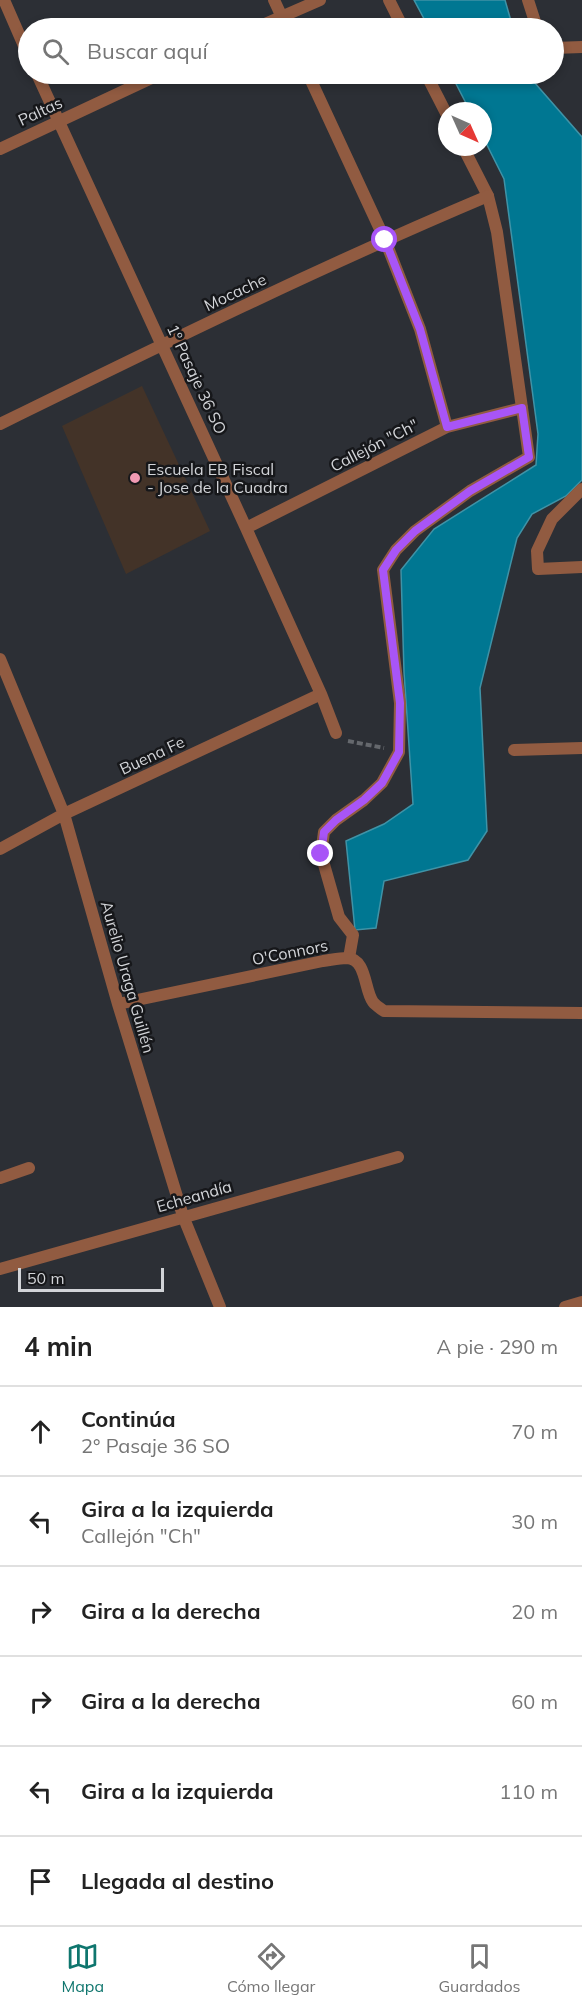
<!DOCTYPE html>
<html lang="es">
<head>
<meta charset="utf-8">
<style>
	body { margin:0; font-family:Mulish,sans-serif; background:#f2f2f2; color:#222 }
	.compass { position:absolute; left:438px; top:102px; width:54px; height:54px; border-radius:50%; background:#fff; box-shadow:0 3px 9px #0003; rotate:135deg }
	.scale { position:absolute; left:18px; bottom:15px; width:146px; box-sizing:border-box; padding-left:6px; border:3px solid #d2d4d8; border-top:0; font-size:16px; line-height:21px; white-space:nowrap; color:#d2d4d8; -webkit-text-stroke:4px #16171a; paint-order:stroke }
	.stop { position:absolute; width:18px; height:18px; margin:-14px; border:4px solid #a855f7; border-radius:50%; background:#fff }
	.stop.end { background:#a855f7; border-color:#fff; box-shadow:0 2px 6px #0008 }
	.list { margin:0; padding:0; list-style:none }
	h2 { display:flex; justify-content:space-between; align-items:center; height:78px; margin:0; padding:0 24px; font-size:26px }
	h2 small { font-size:20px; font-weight:400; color:#767676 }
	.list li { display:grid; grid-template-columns:39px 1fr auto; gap:18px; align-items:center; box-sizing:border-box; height:90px; padding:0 24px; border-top:2px solid #e0e0e0 }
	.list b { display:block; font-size:22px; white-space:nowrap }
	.list p { margin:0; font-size:20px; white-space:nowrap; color:#767676 }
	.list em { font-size:20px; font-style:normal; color:#767676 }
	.icon { flex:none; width:33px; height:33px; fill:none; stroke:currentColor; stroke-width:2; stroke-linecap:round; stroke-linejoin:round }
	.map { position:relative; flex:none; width:582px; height:1307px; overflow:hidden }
	.search { position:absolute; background:#fff; box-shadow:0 3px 9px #0003; left:18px; right:18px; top:18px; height:66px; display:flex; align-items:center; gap:15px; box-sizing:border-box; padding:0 21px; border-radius:33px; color:#767676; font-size:22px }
	.sheet { height:618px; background:#fff }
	nav { display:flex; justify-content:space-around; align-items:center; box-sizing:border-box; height:84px; border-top:2px solid #e0e0e0; background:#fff; font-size:16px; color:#767676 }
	nav a { display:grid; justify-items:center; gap:3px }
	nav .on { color:#0f766e }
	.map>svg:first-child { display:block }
	.education { fill:#433328 }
	.water { fill:#007792; stroke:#3f93a7; stroke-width:1.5 }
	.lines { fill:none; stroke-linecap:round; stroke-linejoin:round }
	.path { stroke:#65686d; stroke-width:4; stroke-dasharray:6 3; stroke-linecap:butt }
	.pedestrian { stroke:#915b41; stroke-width:12 }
	.minor { stroke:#915b41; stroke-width:12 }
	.tertiary { stroke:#915b41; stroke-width:12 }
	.route { stroke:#a855f7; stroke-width:8 }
	.poi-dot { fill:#f19ab3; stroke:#16171a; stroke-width:2 }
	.labels { text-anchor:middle; stroke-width:5; stroke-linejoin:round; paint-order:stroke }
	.street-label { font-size:16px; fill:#d2d4d8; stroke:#16171a }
	.poi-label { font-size:16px; fill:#d2d4d8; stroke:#16171a; text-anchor:start }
</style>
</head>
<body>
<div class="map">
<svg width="582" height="1307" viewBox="0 0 582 1307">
	<rect width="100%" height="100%" fill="#2c2f35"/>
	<!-- education -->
	<path class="education" d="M142,386L210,531L126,574L62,426Z"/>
	<!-- water -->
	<path class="water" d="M414,0H505L513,28H429Z
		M451,74H527L582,137V480L566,496L532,514L517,538L480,688L487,831L468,860L384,881L376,928L355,930L346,841L384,824L413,804L404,672L401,570L434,529L536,465L538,434L504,179L483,137V111H470Z"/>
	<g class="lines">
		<!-- path -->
		<path class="path" d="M348,741L384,748"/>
		<!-- pedestrian -->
		<path class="pedestrian" d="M389,0L403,28
			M426,74L447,115
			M349,958L353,935L339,917L321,854L324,832L336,820L364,800L382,783L399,752L400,703L383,570L396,550L415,531L470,491L529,457L497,232L488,196L463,147"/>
		<!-- minor -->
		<path class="minor" d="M4,0L28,55
			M274,0L287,28
			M528,0L537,28
			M256,28L320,0
			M554,48L582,47
			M37,74L246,528L321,694L336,733
			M308,74L385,240L420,329L447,427
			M0,149L160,74
			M0,424C161,345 322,266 488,196
			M582,489L552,519L537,551L538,569L582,567
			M246,528L447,427L522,408
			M0,659L64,814L118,1004L183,1216L220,1307
			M514,750L582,748
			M0,849L64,814L321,694
			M118,1004L323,961C331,960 339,958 347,958C367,959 364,990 373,1002C376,1006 380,1008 384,1011L582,1013
			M0,1178L29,1168
			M0,1269L398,1157"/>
		<!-- tertiary -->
		<path class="tertiary" d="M565,1307L582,1302"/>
	</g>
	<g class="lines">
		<!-- route -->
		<path class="route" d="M321,854L324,832L336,820L364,800L382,783L399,752L400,703L383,570L396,550L415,531L470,491L529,457L522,408L447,427L420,329L385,240"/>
	</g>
	<!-- markers -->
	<circle class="poi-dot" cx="135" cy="478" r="6"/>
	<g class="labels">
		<!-- street labels -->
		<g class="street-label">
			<text transform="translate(40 111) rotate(-25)" y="6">Paltas</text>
			<text transform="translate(235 292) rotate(-25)" y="6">Mocache</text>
			<text transform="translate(197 379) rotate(65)" y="6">1º Pasaje 36 SO</text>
			<text transform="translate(374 445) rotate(-27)" y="6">Callejón "Ch"</text>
			<text transform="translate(152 755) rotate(-25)" y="6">Buena Fe</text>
			<text transform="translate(290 952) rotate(-11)" y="6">O'Connors</text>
			<text transform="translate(128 977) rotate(74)" y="6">Aurelio Uraga Guillén</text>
			<text transform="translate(194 1196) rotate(-16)" y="6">Echeandía</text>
		</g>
		<!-- poi labels -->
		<g class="poi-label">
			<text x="147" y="475">Escuela EB Fiscal<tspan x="147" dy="18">- Jose de la Cuadra</tspan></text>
		</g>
	</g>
</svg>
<svg class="compass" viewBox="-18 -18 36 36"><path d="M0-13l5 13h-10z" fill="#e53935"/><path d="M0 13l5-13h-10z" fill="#767676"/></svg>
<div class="scale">50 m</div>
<div class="stop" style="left:385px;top:240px"></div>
<div class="stop end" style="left:321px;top:854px"></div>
<div class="search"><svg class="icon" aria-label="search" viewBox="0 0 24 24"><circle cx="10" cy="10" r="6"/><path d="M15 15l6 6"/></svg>Buscar aquí</div>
</div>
<section class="sheet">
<h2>4 min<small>A pie · 290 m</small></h2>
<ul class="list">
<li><svg class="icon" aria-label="ahead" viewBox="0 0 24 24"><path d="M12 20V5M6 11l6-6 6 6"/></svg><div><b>Continúa</b><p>2° Pasaje 36 SO</p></div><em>70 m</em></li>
<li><svg class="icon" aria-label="left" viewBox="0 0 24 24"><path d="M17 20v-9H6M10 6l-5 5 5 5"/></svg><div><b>Gira a la izquierda</b><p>Callejón &quot;Ch&quot;</p></div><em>30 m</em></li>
<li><svg class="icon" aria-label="right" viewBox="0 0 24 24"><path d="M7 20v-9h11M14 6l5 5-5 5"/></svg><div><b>Gira a la derecha</b></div><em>20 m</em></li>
<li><svg class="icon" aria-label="right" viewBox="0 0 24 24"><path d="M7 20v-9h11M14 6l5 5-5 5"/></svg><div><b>Gira a la derecha</b></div><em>60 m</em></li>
<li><svg class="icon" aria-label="left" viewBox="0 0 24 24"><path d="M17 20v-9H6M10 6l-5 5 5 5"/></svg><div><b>Gira a la izquierda</b></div><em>110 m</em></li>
<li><svg class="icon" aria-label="arrive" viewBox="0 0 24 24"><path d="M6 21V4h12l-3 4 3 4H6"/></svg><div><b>Llegada al destino</b></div></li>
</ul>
</section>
<nav>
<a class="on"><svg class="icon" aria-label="map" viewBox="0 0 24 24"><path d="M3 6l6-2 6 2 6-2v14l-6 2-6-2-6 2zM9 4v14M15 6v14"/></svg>Mapa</a>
<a><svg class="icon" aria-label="directions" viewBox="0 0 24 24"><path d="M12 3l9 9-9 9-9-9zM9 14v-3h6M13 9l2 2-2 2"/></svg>Cómo llegar</a>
<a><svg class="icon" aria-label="saved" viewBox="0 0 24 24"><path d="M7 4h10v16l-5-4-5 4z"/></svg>Guardados</a>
</nav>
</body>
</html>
